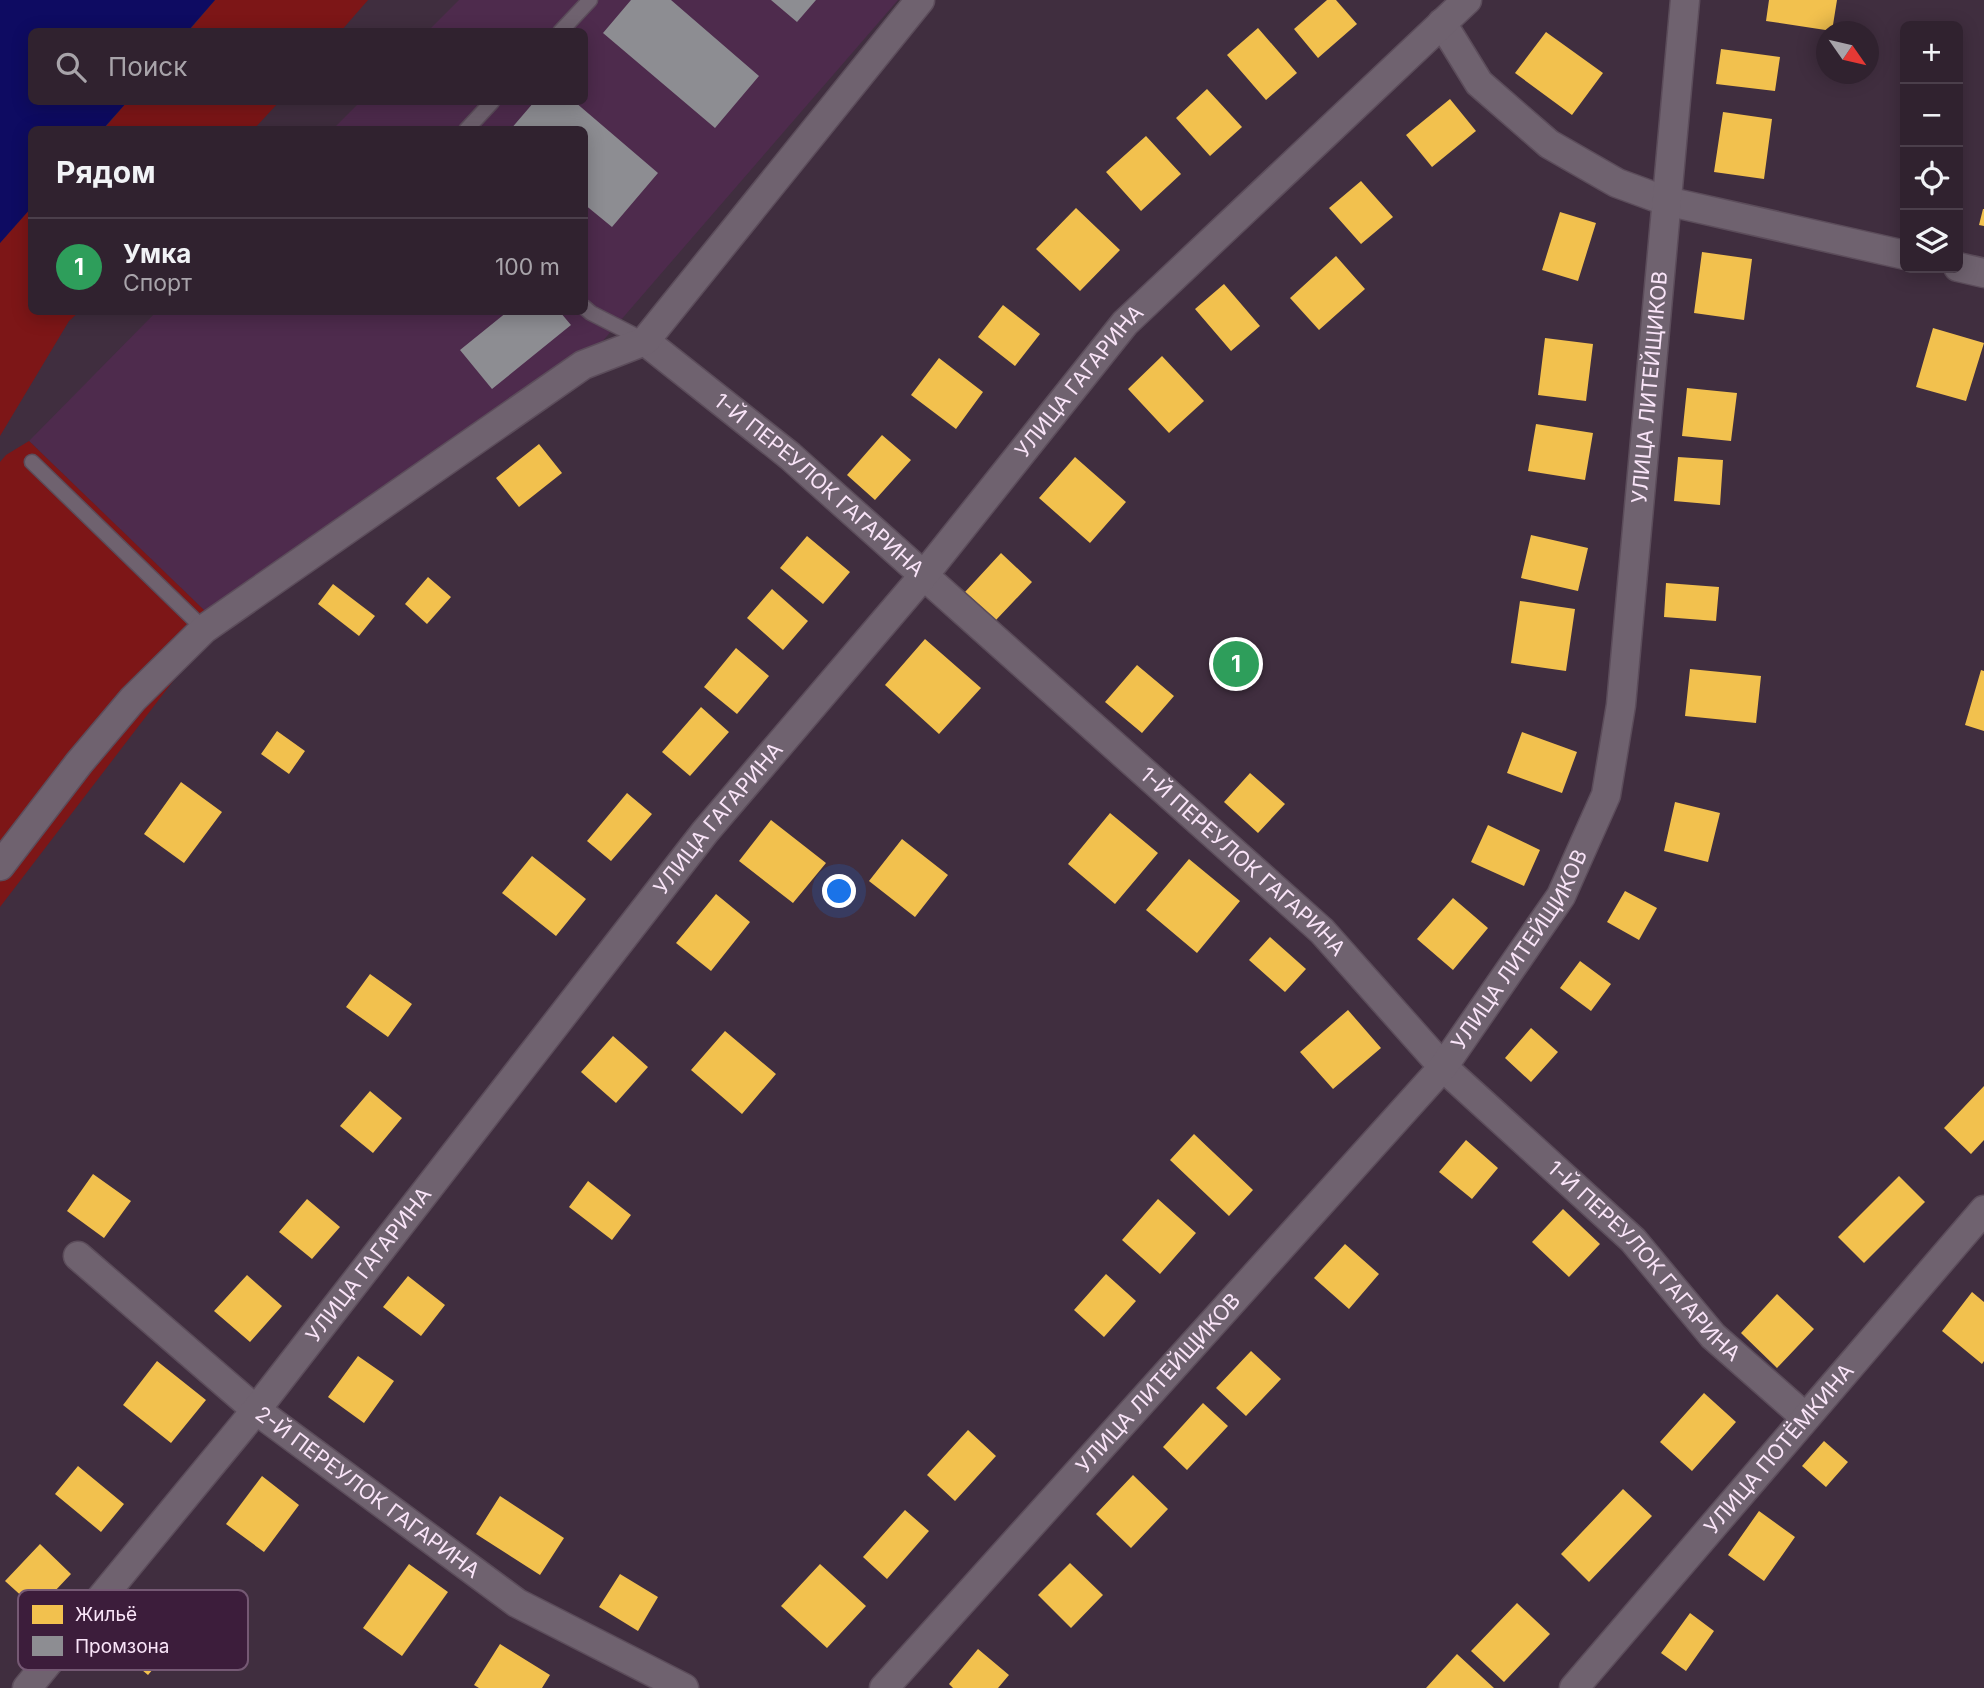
<!DOCTYPE html>
<html lang="ru">
<head>
<meta charset="utf-8">
<style>
	body { margin:0; font-family:Inter,sans-serif; background:#382a37; color:#f1f3f6 }
	.controls { position:absolute; right:21px; top:21px; display:grid; overflow:hidden; border-radius:10px; box-shadow:0 4px 18px #0003 }
	.controls button { width:63px; height:63px; display:grid; place-items:center; padding:0; border:0; border-bottom:2px solid #4b3f4b; background:#30222f; color:#f1f3f6; font:35px sans-serif }
	.compass { position:absolute; left:1816px; top:21px; width:63px; height:63px; border-radius:50%; background:#30222f; box-shadow:0 4px 18px #0003; rotate:124deg }
	.you { position:absolute; left:840px; top:892px; width:24px; height:24px; margin:-18px; border:5px solid #fff; border-radius:50%; background:#1a73e8; box-shadow:0 0 0 10px #1a73e833 }
	.badge { display:grid; place-items:center; width:46px; height:46px; border-radius:50%; background:#b8a4b7; color:#fff; font-size:23px; font-weight:700 }
	.pin { position:absolute; translate:-50% -50%; border:4px solid #fff; box-shadow:0 2px 7px #0006 }
	.list { margin:0; padding:0; list-style:none }
	h2 { display:flex; justify-content:space-between; align-items:center; height:91px; margin:0; padding:0 28px; font-size:30px }
	h2 small { font-size:23px; font-weight:400; color:#a8a4aa }
	.list li { display:grid; grid-template-columns:46px 1fr auto; gap:21px; align-items:center; box-sizing:border-box; height:98px; padding:0 28px; border-top:2px solid #4b3f4b }
	.list b { display:block; font-size:26px; white-space:nowrap }
	.list p { margin:0; font-size:23px; white-space:nowrap; color:#a8a4aa }
	.list em { font-size:23px; font-style:normal; color:#a8a4aa }
	.icon { flex:none; width:38px; height:38px; fill:none; stroke:currentColor; stroke-width:2; stroke-linecap:round; stroke-linejoin:round }
	.map { position:relative; flex:none; width:1984px; height:1688px; overflow:hidden }
	.search { position:absolute; background:#30222f; box-shadow:0 4px 18px #0003; left:28px; top:28px; width:560px; height:77px; display:flex; align-items:center; gap:18px; box-sizing:border-box; padding:0 24px; border-radius:10px; color:#a8a4aa; font-size:26px }
	.panel { position:absolute; background:#30222f; box-shadow:0 4px 18px #0003; left:28px; top:126px; width:560px; height:189px; border-radius:10px }
	.map>svg:first-child { display:block }
	.built { fill:#4e2b4d }
	.green { fill:#7d1617 }
	.water { fill:#0e0b62 }
	.homes { fill:#f2c14e }
	.industry { fill:#8d8d92 }
	.lines { fill:none; stroke-linecap:round; stroke-linejoin:round }
	.service-casing { stroke:#5c4d5b; stroke-width:17 }
	.minor-casing { stroke:#5c4d5b; stroke-width:31 }
	.service { stroke:#6f626f; stroke-width:14 }
	.minor { stroke:#6f626f; stroke-width:28 }
	.labels { text-anchor:middle; stroke-width:7; stroke-linejoin:round; paint-order:stroke }
	.street-label { font-size:21px; fill:#f9e4f8; stroke:#3c1d3b }
	.key { fill:#3c1d3b; stroke:#755974; stroke-width:2 }
	.key-label { font-size:19px; fill:#f9e4f8 }
</style>
</head>
<body>
<div class="map">
<svg width="1984" height="1688" viewBox="0 0 1984 1688">
	<rect width="100%" height="100%" fill="#402e3f"/>
	<!-- built -->
	<path class="built" d="M459,0H898L601,343L207,613L29,441L156,312H584V130L333,129L360,102H584V32L428,31Z"/>
	<!-- green -->
	<path class="green" d="M215,0H368L341,31L188,32Z
		M127,102H279L254,129L103,130Z
		M31,208L32,312H79L69,321L0,436V243Z
		M29,441L207,613L180,672L0,907V462L6,455Z"/>
	<!-- water -->
	<path class="water" d="M0,0H215L188,31L32,32V102H127L103,129L32,130L31,208L0,243Z"/>
	<!-- homes -->
	<path class="homes" d="M1327,0H1336L1357,24L1318,58L1294,29Z
		M1769,0H1837L1832,31L1766,21Z
		M1258,28L1297,73L1266,100L1227,55Z
		M1546,32L1603,73L1572,115L1515,73Z
		M1721,49L1780,57L1775,91L1716,84Z
		M1207,89L1242,127L1210,156L1176,118Z
		M1450,99L1476,131L1432,167L1406,135Z
		M1723,112L1772,119L1764,179L1714,172Z
		M1146,136L1181,174L1141,211L1106,172Z
		M1361,181L1393,217L1361,244L1329,208Z
		M1076,208L1120,250L1080,291L1036,249Z
		M1983,209H1984V226L1979,225Z
		M1560,212L1596,223L1578,281L1542,270Z
		M1702,252L1752,259L1744,320L1694,313Z
		M1336,256L1365,289L1319,330L1290,298Z
		M1224,284L1260,326L1231,351L1195,309Z
		M1003,305L1040,334L1015,366L978,337Z
		M1933,328L1984,343L1966,401L1916,387Z
		M1545,338L1593,344L1586,401L1538,395Z
		M1162,356L1204,401L1169,433L1128,389Z
		M939,358L983,392L956,429L911,395Z
		M1687,388L1737,393L1731,441L1682,436Z
		M1536,424L1593,433L1585,480L1528,471Z
		M882,435L911,460L875,500L847,475Z
		M539,444L562,473L519,507L496,478Z
		M1075,457L1126,502L1090,543L1039,498Z
		M1678,457L1723,460L1720,505L1674,501Z
		M1531,535L1588,548L1578,591L1521,578Z
		M807,536L850,572L823,604L780,568Z
		M1001,553L1032,582L996,620L965,592Z
		M428,577L451,597L427,624L405,604Z
		M1666,583L1719,587L1716,621L1664,617Z
		M333,584L375,616L359,636L318,604Z
		M772,589L808,621L783,650L747,618Z
		M1520,601L1575,609L1566,671L1511,663Z
		M925,639L981,688L939,734L885,685Z
		M736,648L769,676L737,714L704,687Z
		M1137,665L1174,696L1142,733L1105,702Z
		M1690,669L1761,676L1756,723L1685,716Z
		M1981,670L1984,671V731L1965,725Z
		M701,707L729,732L690,776L662,752Z
		M277,731L305,751L289,774L261,754Z
		M1522,732L1577,752L1562,793L1507,773Z
		M1250,773L1285,804L1258,833L1224,802Z
		M181,782L222,812L184,863L144,834Z
		M627,793L652,814L611,861L587,841Z
		M1675,802L1720,813L1708,862L1664,851Z
		M1110,813L1158,853L1115,904L1068,864Z
		M771,820L826,863L793,903L739,861Z
		M1488,825L1540,850L1524,886L1471,862Z
		M902,839L948,875L915,917L869,881Z
		M532,856L586,899L556,936L502,893Z
		M1189,859L1240,901L1197,953L1146,910Z
		M1625,891L1657,908L1639,940L1607,922Z
		M716,894L750,922L711,971L676,943Z
		M1453,898L1488,928L1453,970L1417,939Z
		M1270,937L1306,969L1285,992L1249,960Z
		M1580,961L1611,984L1591,1011L1560,988Z
		M370,974L412,1004L388,1037L346,1007Z
		M1348,1010L1381,1048L1333,1089L1300,1052Z
		M1531,1028L1558,1052L1531,1082L1505,1058Z
		M725,1031L776,1074L742,1114L691,1070Z
		M613,1036L648,1067L616,1103L581,1072Z
		M1984,1086V1140L1971,1154L1944,1128Z
		M370,1091L402,1118L373,1153L340,1126Z
		M1194,1134L1253,1190L1229,1216L1170,1160Z
		M1466,1140L1498,1168L1472,1199L1439,1172Z
		M93,1174L131,1201L104,1238L67,1211Z
		M1899,1176L1925,1202L1864,1263L1838,1237Z
		M588,1181L631,1215L612,1240L569,1207Z
		M307,1199L340,1227L312,1259L279,1232Z
		M1158,1199L1196,1233L1160,1274L1122,1240Z
		M1563,1209L1600,1244L1569,1277L1532,1242Z
		M1345,1244L1379,1274L1349,1309L1314,1278Z
		M1106,1274L1136,1301L1104,1337L1074,1310Z
		M247,1275L282,1306L250,1342L214,1311Z
		M408,1276L445,1305L421,1336L383,1307Z
		M1972,1292L1984,1302V1361L1982,1364L1942,1331Z
		M1777,1294L1814,1329L1777,1368L1741,1333Z
		M1251,1351L1281,1379L1246,1416L1216,1388Z
		M358,1356L394,1381L364,1423L328,1397Z
		M157,1361L206,1400L171,1443L123,1405Z
		M1704,1393L1736,1422L1692,1471L1660,1442Z
		M1203,1403L1228,1426L1187,1470L1163,1447Z
		M968,1430L996,1456L955,1501L927,1475Z
		M1824,1441L1848,1462L1826,1487L1802,1466Z
		M78,1466L124,1504L101,1532L55,1494Z
		M1133,1475L1168,1509L1131,1548L1096,1514Z
		M262,1476L299,1505L264,1552L226,1524Z
		M1623,1489L1652,1516L1589,1582L1561,1554Z
		M500,1496L564,1538L540,1575L476,1534Z
		M905,1510L929,1531L887,1579L863,1557Z
		M1759,1511L1795,1537L1764,1581L1728,1555Z
		M40,1544L71,1574L37,1610L5,1581Z
		M1070,1563L1103,1595L1071,1628L1038,1595Z
		M409,1564L448,1592L402,1656L363,1628Z
		M820,1564L866,1606L827,1648L781,1606Z
		M620,1574L658,1597L638,1631L599,1607Z
		M1517,1603L1550,1634L1504,1682L1471,1651Z
		M1690,1613L1714,1631L1686,1671L1661,1653Z
		M147,1616L176,1642L148,1675L118,1650Z
		M500,1644L550,1675L542,1688H479L474,1685Z
		M978,1649L1009,1675L998,1688H953L949,1684Z
		M1457,1654L1494,1688H1426Z"/>
	<!-- industry -->
	<path class="industry" d="M631,0H671L759,76L715,128L603,33Z
		M771,0H816L797,22Z
		M534,102H575L658,173L612,227L584,204V130H510Z
		M507,312H560L571,325L492,389L460,350Z"/>
	<g class="lines">
		<defs>
			<path id="service" d="M560,32L590,0
				M466,130L492,102
				M584,307L591,313L644,340
				M32,462L204,629"/>
			<g id="minor">
				<path d="M1442,23L1479,83L1549,144L1617,183L1666,201L1905,255"/>
				<path d="M1958,267L1984,273"/>
				<path id="s1" d="M645,341L790,456L1322,931L1443,1067L1633,1240L1713,1336L1805,1417"/>
				<path d="M0,866L79,763L133,699L204,629L583,365L645,341L920,0"/>
				<path id="s2" d="M78,1256L256,1410L517,1603L684,1688"/>
				<path id="s3" d="M27,1688L256,1410L705,832L924,575L1125,323L1467,0"/>
				<path id="s4" d="M884,1688L1443,1067L1561,896L1606,795L1621,705L1685,0"/>
				<path id="s5" d="M1574,1688L1984,1210"/>
			</g>
		</defs>
		<!-- service casing -->
		<use href="#service" class="service-casing"/>
		<!-- minor casing -->
		<use href="#minor" class="minor-casing"/>
		<!-- service -->
		<use href="#service" class="service"/>
		<!-- minor -->
		<use href="#minor" class="minor"/>
	</g>
	<g class="labels">
		<!-- street labels -->
		<g class="street-label">
			<text dy="7" stroke="none"><textPath href="#s3" startOffset="1678">УЛИЦА ГАГАРИНА</textPath></text>
			<text dy="7" stroke="none"><textPath href="#s4" startOffset="1564">УЛИЦА ЛИТЕЙЩИКОВ</textPath></text>
			<text dy="7" stroke="none"><textPath href="#s1" startOffset="226">1-Й ПЕРЕУЛОК ГАГАРИНА</textPath></text>
			<text dy="7" stroke="none"><textPath href="#s3" startOffset="1111">УЛИЦА ГАГАРИНА</textPath></text>
			<text dy="7" stroke="none"><textPath href="#s1" startOffset="793">1-Й ПЕРЕУЛОК ГАГАРИНА</textPath></text>
			<text dy="7" stroke="none"><textPath href="#s4" startOffset="976">УЛИЦА ЛИТЕЙЩИКОВ</textPath></text>
			<text dy="7" stroke="none"><textPath href="#s1" startOffset="1360">1-Й ПЕРЕУЛОК ГАГАРИНА</textPath></text>
			<text dy="7" stroke="none"><textPath href="#s3" startOffset="544">УЛИЦА ГАГАРИНА</textPath></text>
			<text dy="7" stroke="none"><textPath href="#s4" startOffset="410">УЛИЦА ЛИТЕЙЩИКОВ</textPath></text>
			<text dy="7" stroke="none"><textPath href="#s5" startOffset="315">УЛИЦА ПОТЁМКИНА</textPath></text>
			<text dy="7" stroke="none"><textPath href="#s2" startOffset="374">2-Й ПЕРЕУЛОК ГАГАРИНА</textPath></text>
		</g>
	</g>
	<!-- legend -->
	<rect x="18" y="1590" width="230" height="80" rx="10" class="key"/>
	<rect x="32" y="1605" width="31" height="19" fill="#f2c14e"/>
	<rect x="32" y="1636" width="31" height="20" fill="#8d8d92"/>
	<g class="key-label">
		<text x="75" y="1621">Жильё</text>
		<text x="75" y="1653">Промзона</text>
	</g>
</svg>
<div class="controls">
<button>+</button>
<button>−</button>
<button><svg class="icon" aria-label="locate" viewBox="0 0 24 24"><circle cx="12" cy="12" r="6"/><path d="M12 2v4M12 18v4M2 12h4M18 12h4"/></svg></button>
<button><svg class="icon" aria-label="layers" viewBox="0 0 24 24"><path d="M12 4l9 5-9 5-9-5zM3 14l9 5 9-5"/></svg></button>
</div>
<svg class="compass" viewBox="-18 -18 36 36"><path d="M0-13l5 13h-10z" fill="#e53935"/><path d="M0 13l5-13h-10z" fill="#a8a4aa"/></svg>
<div class="you"></div>
<div class="pin badge" style="left:1236px;top:664px;background:#2e9e5b">1</div>
<div class="search"><svg class="icon" aria-label="search" viewBox="0 0 24 24"><circle cx="10" cy="10" r="6"/><path d="M15 15l6 6"/></svg>Поиск</div>
<section class="panel">
<h2>Рядом<small></small></h2>
<ul class="list">
<li><span class="badge" style="background:#2e9e5b">1</span><div><b>Умка</b><p>Спорт</p></div><em>100 m</em></li>
</ul>
</section>
</div>
</body>
</html>
